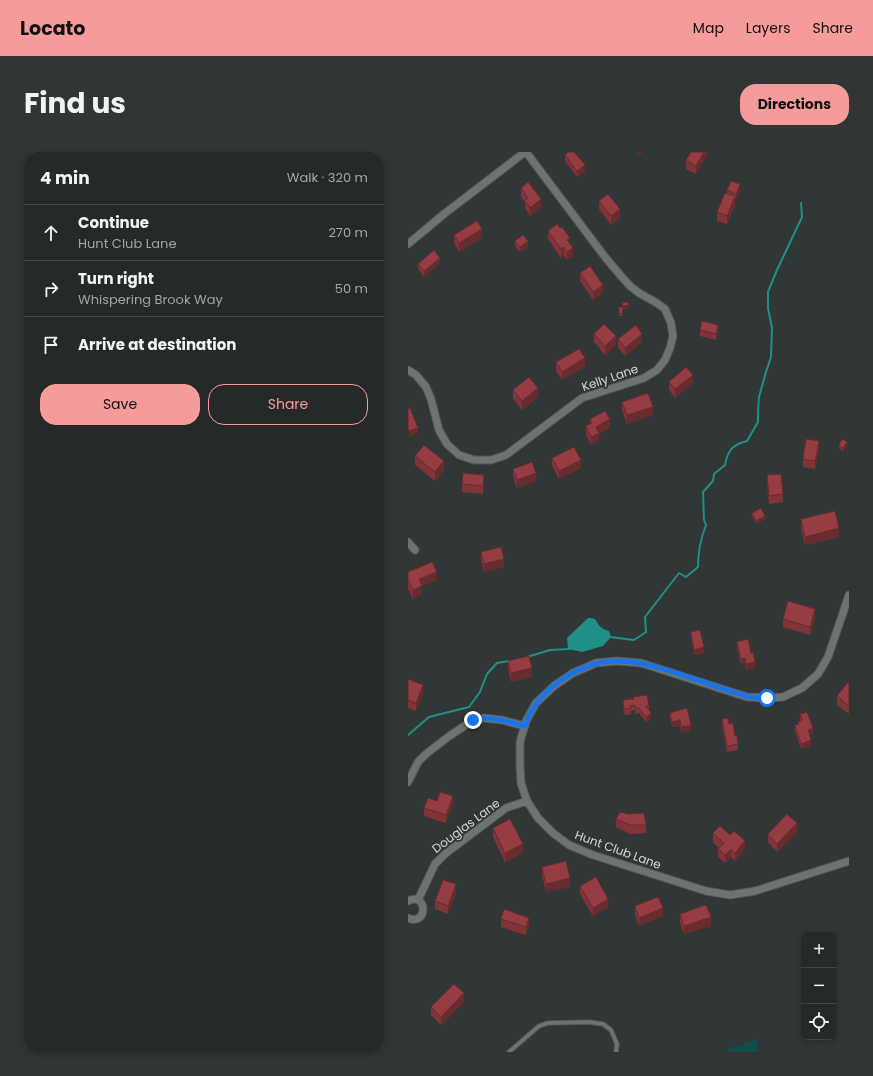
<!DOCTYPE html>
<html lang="en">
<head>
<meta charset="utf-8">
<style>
	body { margin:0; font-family:Poppins,sans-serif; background:#313534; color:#f1f3f6 }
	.controls { position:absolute; right:12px; bottom:12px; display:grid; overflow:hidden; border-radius:8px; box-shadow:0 2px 6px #0003 }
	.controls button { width:36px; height:36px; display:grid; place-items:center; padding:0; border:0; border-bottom:1px solid #424545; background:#252928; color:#f1f3f6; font:20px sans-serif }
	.stop { position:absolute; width:12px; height:12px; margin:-9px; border:3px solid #1a73e8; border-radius:50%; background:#fff }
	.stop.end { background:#1a73e8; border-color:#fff; box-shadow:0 1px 4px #0008 }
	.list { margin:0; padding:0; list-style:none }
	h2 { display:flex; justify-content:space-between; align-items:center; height:52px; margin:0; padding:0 16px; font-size:17px }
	h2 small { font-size:13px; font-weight:400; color:#a3a6a8 }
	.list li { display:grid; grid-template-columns:26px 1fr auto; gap:12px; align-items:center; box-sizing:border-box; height:56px; padding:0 16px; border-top:1px solid #424545 }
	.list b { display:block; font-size:15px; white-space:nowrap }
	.list p { margin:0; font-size:13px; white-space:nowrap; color:#a3a6a8 }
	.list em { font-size:13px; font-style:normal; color:#a3a6a8 }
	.actions { display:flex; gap:8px; padding:12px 16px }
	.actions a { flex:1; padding:9px 0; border:1px solid #f59b9c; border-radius:16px; text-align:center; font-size:14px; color:#f59b9c }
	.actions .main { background:#f59b9c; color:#111 }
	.icon { flex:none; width:22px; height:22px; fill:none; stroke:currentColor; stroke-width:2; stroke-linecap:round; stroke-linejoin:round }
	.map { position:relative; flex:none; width:441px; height:900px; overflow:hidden; border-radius:16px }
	header { display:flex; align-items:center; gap:24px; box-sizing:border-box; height:56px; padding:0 20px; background:#f59b9c; color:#111 }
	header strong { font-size:19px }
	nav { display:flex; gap:22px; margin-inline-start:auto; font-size:14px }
	.intro { display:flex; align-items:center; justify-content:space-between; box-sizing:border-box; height:96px; padding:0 24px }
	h1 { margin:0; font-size:28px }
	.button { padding:10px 18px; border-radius:16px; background:#f59b9c; color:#111; font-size:14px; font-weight:700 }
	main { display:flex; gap:24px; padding:0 24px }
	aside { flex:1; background:#252928; border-radius:16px; box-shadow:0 2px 6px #0003 }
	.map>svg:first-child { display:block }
	.green { fill:#0f4e4a }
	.water { fill:#208f88 }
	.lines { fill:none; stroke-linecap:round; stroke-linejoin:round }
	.stream { stroke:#208f88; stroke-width:2 }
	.lane-casing { stroke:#515655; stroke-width:5.5 }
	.street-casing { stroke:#515655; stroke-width:9 }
	.lane { stroke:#6c7372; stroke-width:3.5 }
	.street { stroke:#6c7372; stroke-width:7 }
	.wall { fill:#803439 }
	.shaded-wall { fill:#682b2e }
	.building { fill:#953d42; stroke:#682b2e }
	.route { stroke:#1a73e8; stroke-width:5 }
	.labels { text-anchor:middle; stroke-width:3.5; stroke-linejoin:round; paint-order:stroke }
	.street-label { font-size:12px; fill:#d4d8d7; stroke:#313736 }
</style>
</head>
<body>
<header>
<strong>Locato</strong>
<nav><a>Map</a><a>Layers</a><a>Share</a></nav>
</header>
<div class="intro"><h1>Find us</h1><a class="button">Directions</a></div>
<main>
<aside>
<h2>4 min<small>Walk · 320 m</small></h2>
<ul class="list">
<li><svg class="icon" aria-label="ahead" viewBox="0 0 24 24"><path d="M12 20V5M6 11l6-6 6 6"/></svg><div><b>Continue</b><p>Hunt Club Lane</p></div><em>270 m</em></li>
<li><svg class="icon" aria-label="right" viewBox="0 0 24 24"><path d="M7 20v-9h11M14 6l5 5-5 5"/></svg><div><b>Turn right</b><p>Whispering Brook Way</p></div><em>50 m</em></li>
<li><svg class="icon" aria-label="arrive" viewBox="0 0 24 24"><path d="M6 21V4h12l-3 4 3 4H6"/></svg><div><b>Arrive at destination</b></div></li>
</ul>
<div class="actions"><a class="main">Save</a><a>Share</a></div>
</aside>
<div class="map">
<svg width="441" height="900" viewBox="0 0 441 900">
	<rect width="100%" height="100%" fill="#313736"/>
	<!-- green -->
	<path class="green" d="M348,887L350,900H316L317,899Z"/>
	<!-- water -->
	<path class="water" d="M180,466C191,466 187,471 194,476C196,478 199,478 201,479L203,485L195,494L174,500L160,497L159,486Z"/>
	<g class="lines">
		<!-- stream -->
		<path class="stream" d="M202,485L226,488L238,480L237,465L271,421L278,425L290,415C290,399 292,388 298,373L296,368L295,340L305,329L306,322L317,313C320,298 324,293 339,289L350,270V259L351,245L358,220L363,205L364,176L360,156V140L369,118L394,65L393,51
			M119,505L142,498L161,497
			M0,583L21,565L61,555L72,540L79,522L89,511L101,509"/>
		<defs>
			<path id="lane" d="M101,900L131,874L140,871L181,870L195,872L203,878L209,892L208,900"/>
			<path id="street" d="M0,92L36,62L117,0
				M0,218L8,223L18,235L23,247L31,278L39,292L51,303L66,308H83L98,303L174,246L236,226L249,218L257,208L262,196L265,184L263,171L257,157L249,151L231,141L222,134L213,124L197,105L118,0
				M0,390L7,398
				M441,443L420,505L410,522L394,536L375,545L359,546L339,545L233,511L209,509L188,511L165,521L146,534L128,551L118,569L112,590V614L113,631L119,649L130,666L145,681L161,693L185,703L298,739L322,743L347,739L441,709
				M0,630L10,610L18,602L40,585L65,568L76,566L94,568L117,574
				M10,748L27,712L37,702L98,656L119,649
				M0,749C20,739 20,775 0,766"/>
		</defs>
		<!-- lane casing -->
		<use href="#lane" class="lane-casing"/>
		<!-- street casing -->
		<use href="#street" class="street-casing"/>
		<!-- lane -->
		<use href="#lane" class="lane"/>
		<!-- street -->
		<use href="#street" class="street"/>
	</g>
	<!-- wall -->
	<path class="wall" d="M299,0V3L288,22L278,17V8Z
		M157,3L177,19L169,25L157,9Z
		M113,36L133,55L122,64L117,56V50L113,45Z
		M319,38H332L328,47H327V53L319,72L309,69V60L319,41Z
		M191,49L212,66L203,73L191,57Z
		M140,79L162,91L165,104L159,108L156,104L153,106L140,87Z
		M46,83L74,86L51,100L46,91Z
		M107,89L120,95L112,100L107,94Z
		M32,111L16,125L10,117V112Z
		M172,121L195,141L185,148L172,129Z
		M214,151L221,155L215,157L214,164H211V161L215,155Z
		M292,178H310L308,188L292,184Z
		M186,182L208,193L197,203L186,190Z
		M210,187L234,190L217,204L210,196Z
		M148,210L177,215L154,228L148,219Z
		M261,230L285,231L267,246L261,238Z
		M105,238L130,245L114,258L105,247Z
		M214,250L245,263L219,272L214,258Z
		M182,267L202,276L191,282V289L183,293L178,283V274L182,272Z
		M431,293H439L435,299L431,296Z
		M411,297L407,317L395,315V307Z
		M7,304L36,318L27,329L7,313Z
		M144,306L173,316L151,327L144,314Z
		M105,317L128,329L109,336L105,325Z
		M359,323L375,342V350L361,352L359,332Z
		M54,332H76L75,342L54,340Z
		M344,361L357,367L348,372L344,364Z
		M393,367L431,385L397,393L393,375Z
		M73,400L96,415L76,420L73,408Z
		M0,420L29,428L14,434V442L5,447L0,436Z
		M407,465L402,483L375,475V467Z
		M283,480L296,501L286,503L283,486Z
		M329,490L343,501L347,516L338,518L337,512L333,513L329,495Z
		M100,509L124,525L103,530L100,517Z
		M0,527L15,541L8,559L0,556Z
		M441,529V562L429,553V544Z
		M215,548L241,554V558L243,566L238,570L231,561L227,562V558L223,559V562L216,563L215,554Z
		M262,561L283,579L273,581L272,574L264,575L262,566Z
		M392,562L405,582L401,583L403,594L393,597L387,579V573L390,572V570L392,569Z
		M314,567L321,572L330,592V598L319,600L314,573Z
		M29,649L45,652L38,671L16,664V656Z
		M208,667L238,673V681L222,682L208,675Z
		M85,676L115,701L97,710L85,685Z
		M389,680L369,700L360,690V682Z
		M305,681L337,697L327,709L323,705L317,711L310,705V697L311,696L305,690Z
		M134,715L162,735L138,740L134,723Z
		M172,734L200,755L185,764L172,742Z
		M48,741L40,762L27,757V749Z
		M227,754L255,764L231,774L227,763Z
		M272,762L303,774L276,782L272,770Z
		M93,767L121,774L118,783L93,775Z
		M56,850L33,873L23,863V855Z"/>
	<!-- shaded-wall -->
	<path class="shaded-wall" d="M230,0H236L230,3Z
		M296,0H299V3L288,22V14Z
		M177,13V19L169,25V19Z
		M332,32V38L328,47V42Z
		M327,44V53L319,72V64Z
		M133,47V55L122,64V56Z
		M212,57V66L203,73V64Z
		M74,77V86L51,100V91Z
		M120,89V95L112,100V95Z
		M156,95V104L153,106V97Z
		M165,96V104L159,108V100Z
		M32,106V111L16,125V119Z
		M195,133V141L185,148V140Z
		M221,153V155L215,157L214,164L215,154Z
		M310,173V178L308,188V182Z
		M234,182V190L217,204V196Z
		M208,184V193L197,203V194Z
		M177,206V215L154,228V220Z
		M285,223V231L267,246V237Z
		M130,236V245L114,258V249Z
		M245,255V263L219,272V263Z
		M202,267V276L191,282V289L183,293V285L188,275Z
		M10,276V281L1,285V279Z
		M411,289V297L407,317V309Z
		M439,290V293L435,299V296Z
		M173,308V316L151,327V319Z
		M36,309V318L27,329V320Z
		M128,321V329L109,336V328Z
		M76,323V332L75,342V334Z
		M357,364V367L348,372V369Z
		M431,376V385L397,393V385Z
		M96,407V415L76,420V412Z
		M29,420V428L14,434V442L5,447V438L11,427Z
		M407,457V465L402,483V475Z
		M296,495V501L286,503V498Z
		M337,506V512L333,513V507Z
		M347,510V516L338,518V512Z
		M124,516V525L103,530V521Z
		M15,533V541L8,559V551Z
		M243,561V566L238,570V565Z
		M272,568V574L264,575V570Z
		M283,573V579L273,581V575Z
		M405,576V582L400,584V578Z
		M403,588V594L393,597V592Z
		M45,644V652L38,671V663Z
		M389,671V680L369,700V692Z
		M337,689V697L327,709V701Z
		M115,692V701L97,710V701Z
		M323,697V705L317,711V703Z
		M162,726V735L138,740V732Z
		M48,732V741L40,762V754Z
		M200,747V755L185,764V756Z
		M255,756V764L231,774V766Z
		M303,765V774L276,782V774Z
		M121,766V774L118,783V775Z
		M56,841V850L33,873V865Z"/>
	<!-- building -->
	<path class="building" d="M160,0H166L177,13L169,19L157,3Z
		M283,0H296L288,14L278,8Z
		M323,29L332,32L328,42L319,38Z
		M120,30L133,47L122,56L117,48L120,46L113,36Z
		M317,41L327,44L319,64L309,60Z
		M200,42L212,57L203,64L191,49Z
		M69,69L74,77L51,91L46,83Z
		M149,72L152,76L154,75L162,86L159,88L165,96L159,100L156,95L153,97L140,79Z
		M115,83L120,89L112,95L107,89Z
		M26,98L32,106L16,119L10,112Z
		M182,114L195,133L185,140L172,121Z
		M220,150L221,153L215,154L214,151Z
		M211,155H215L214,162L211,161Z
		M294,169L310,173L308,182L292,178Z
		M196,172L208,184L197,194L186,182Z
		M228,173L234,182L217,196L210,187Z
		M171,197L177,206L154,220L148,210Z
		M278,215L285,223L267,237L261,230Z
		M121,225L130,236L114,249L105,238Z
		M240,241L245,255L219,263L214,250Z
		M2,256L10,276L1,279L0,277V257Z
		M197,259L202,267L188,275L191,281L183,285L178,274L184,271L182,267Z
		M398,287L411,289L407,309L395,307Z
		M434,287L439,290L435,296L431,293Z
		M16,293L36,309L27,320L7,304Z
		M166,295L173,308L151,319L144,306Z
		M124,310L128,321L109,328L105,317Z
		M55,321L76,323L75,334L54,332Z
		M373,322L375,342L361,344L359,323Z
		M353,356L357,364L348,369L344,361Z
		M427,359L431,376L397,385L393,367Z
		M93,395L96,407L76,412L73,400Z
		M24,410L29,420L11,427L14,434L5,438L0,428V420Z
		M380,449L407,457L402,475L375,467Z
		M292,478L296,495L286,498L283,480Z
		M340,487L343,501L345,500L347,510L338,512L337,506L333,507L329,490Z
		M121,504L124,516L103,521L100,509Z
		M0,527L15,533L8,551L0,548Z
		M441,529V554L429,544Z
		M239,543L241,554H238L243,561L238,565L231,556H227V553L222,554L223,556L216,557L215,548L226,547L225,545Z
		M279,556L283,573L273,575L272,568L264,570L262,561Z
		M399,560L405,576L400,578L403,588L393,592L387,573L391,572L390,570L394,568L392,562Z
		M320,566L321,572L325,571L327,584H329L330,592L319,594L314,567Z
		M32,640L45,644L38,663L16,656L20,646L29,649Z
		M212,660L220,662L236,661L238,673H222L208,667Z
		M379,662L389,671L369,692L360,682Z
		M102,667L115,692L97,701L85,676Z
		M312,674L322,683L326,679L337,689L327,701L323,697L317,703L310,697L316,691L305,681Z
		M158,709L162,726L138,732L134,715Z
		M188,725L200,747L185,756L172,734Z
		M35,728L48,732L40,754L27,749Z
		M250,745L255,756L231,766L227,754Z
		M298,753L303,765L276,774L272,762Z
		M96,757L121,766L118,775L93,767Z
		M46,832L56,841L33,865L23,855Z"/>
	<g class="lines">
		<!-- route -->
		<path class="route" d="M65,568L76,566L94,568L117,574C122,556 137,540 152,529C163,522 174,515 187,512C231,499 294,533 338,544C344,546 352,546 359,546"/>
	</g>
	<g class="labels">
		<!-- street labels -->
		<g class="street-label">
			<text transform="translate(202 226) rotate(-19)" y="4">Kelly Lane</text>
			<text transform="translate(58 674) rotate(-37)" y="4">Douglas Lane</text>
			<text transform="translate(210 698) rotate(20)" y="4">Hunt Club Lane</text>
		</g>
	</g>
</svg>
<div class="controls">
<button>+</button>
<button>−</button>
<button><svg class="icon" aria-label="locate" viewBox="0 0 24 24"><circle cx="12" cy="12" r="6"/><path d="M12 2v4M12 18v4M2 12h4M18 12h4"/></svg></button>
</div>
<div class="stop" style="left:359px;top:546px"></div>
<div class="stop end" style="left:65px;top:568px"></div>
</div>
</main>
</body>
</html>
